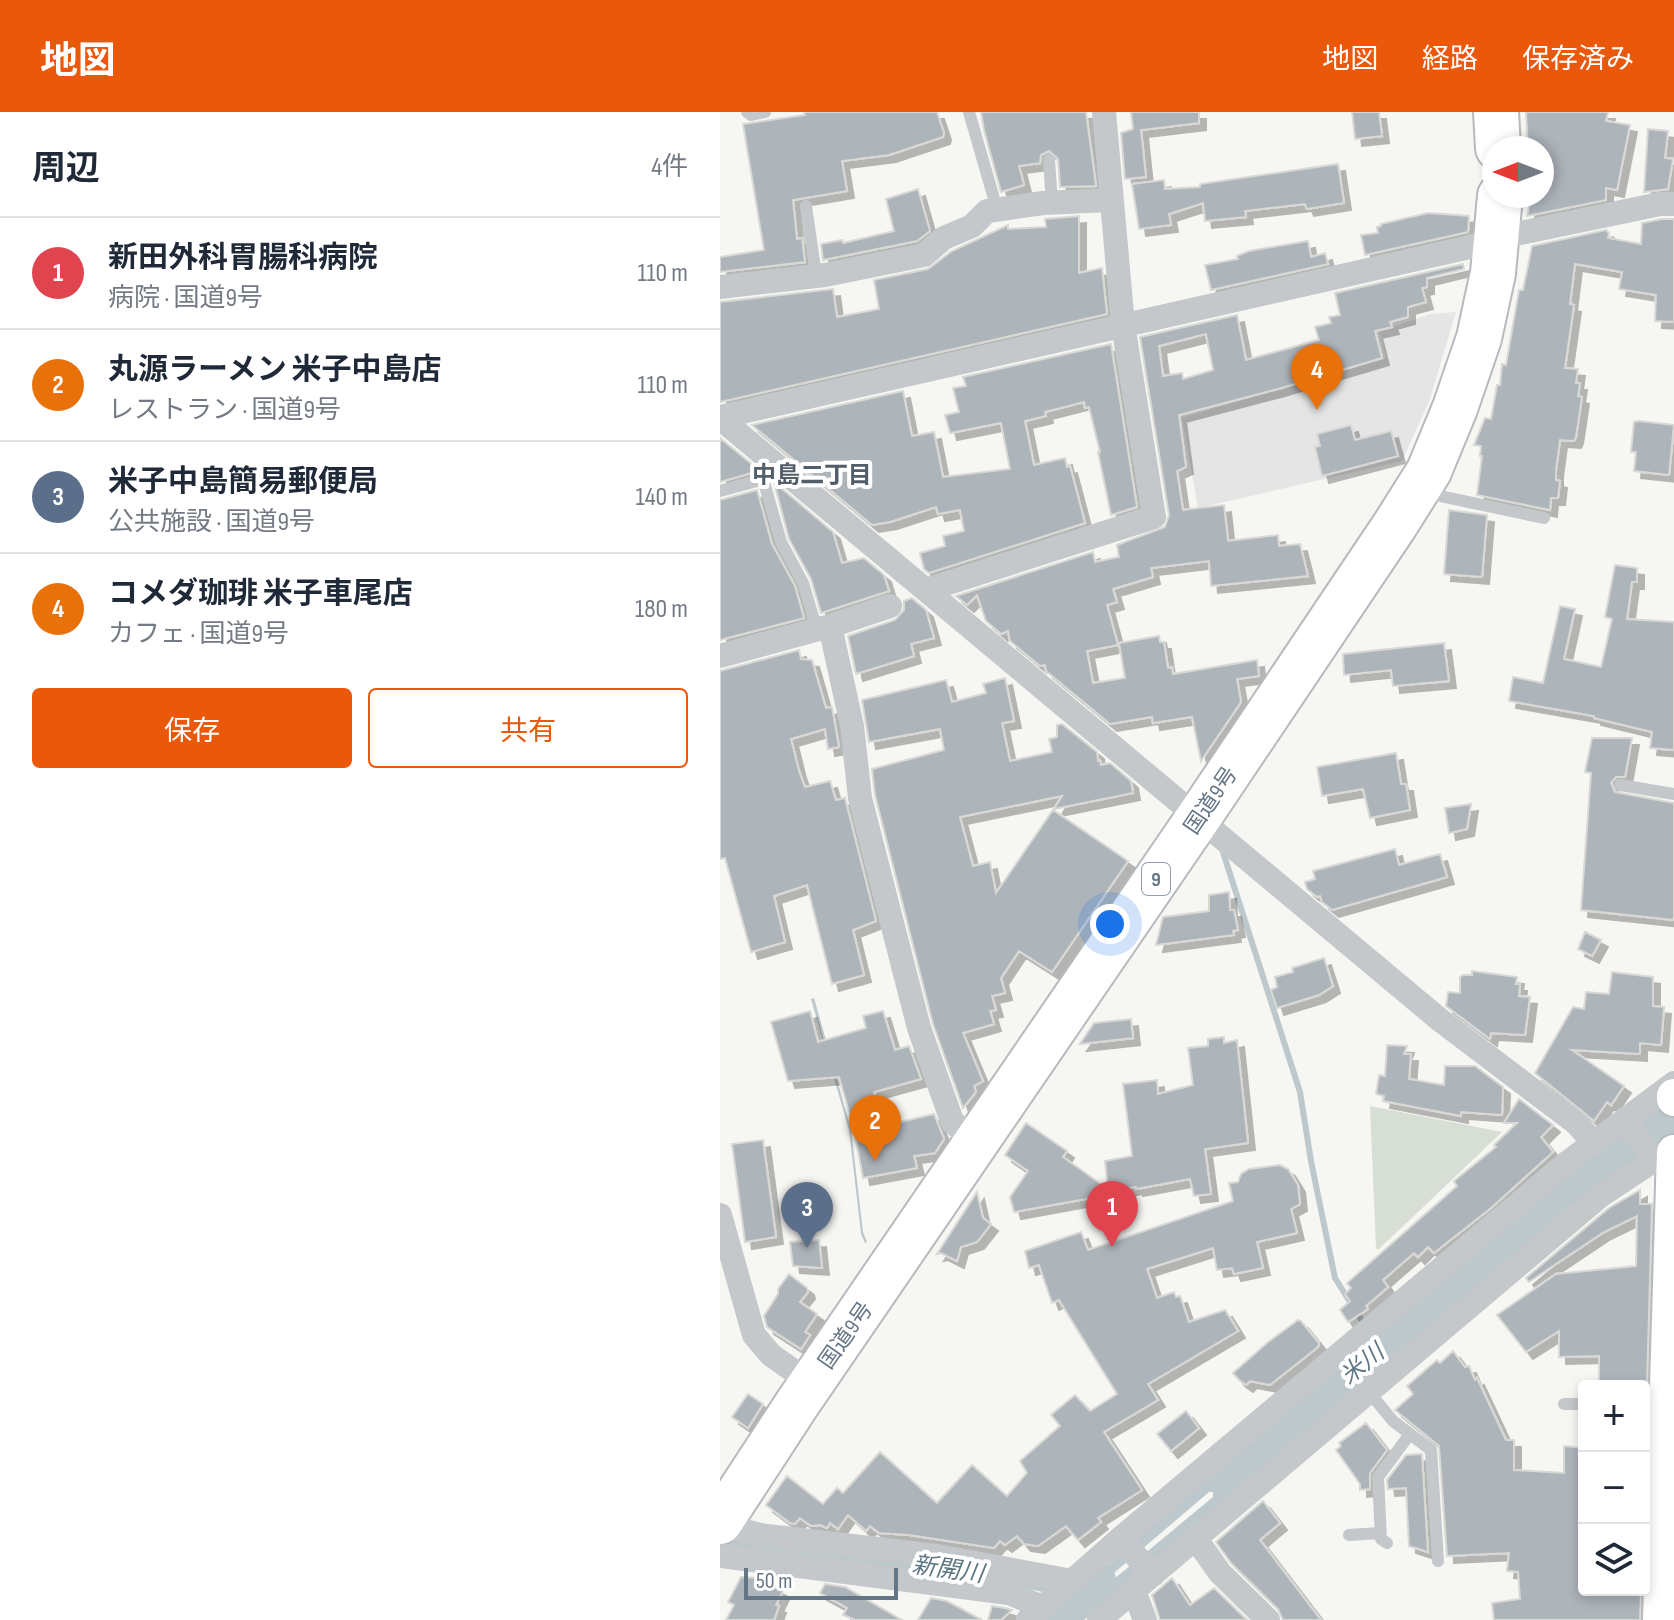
<!DOCTYPE html>
<html lang="ja">
<head>
<meta charset="utf-8">
<style>
	body { margin:0; font-family:"Sofia Sans Condensed","Noto Sans JP",sans-serif; background:#f6f6f7; color:#1f2937 }
	.controls { position:absolute; right:24px; bottom:24px; display:grid; overflow:hidden; border-radius:8px; box-shadow:0 4px 12px #0003 }
	.controls button { width:72px; height:72px; display:grid; place-items:center; padding:0; border:0; border-bottom:2px solid #e0e1e3; background:#fff; color:#1f2937; font:40px sans-serif }
	.compass { position:absolute; left:762px; top:24px; width:72px; height:72px; border-radius:50%; background:#fff; box-shadow:0 4px 12px #0003; rotate:270deg }
	.scale { position:absolute; left:24px; bottom:20px; width:154px; box-sizing:border-box; padding-left:8px; border:4px solid #647585; border-top:0; font-size:22px; line-height:28px; white-space:nowrap; color:#647585; -webkit-text-stroke:6px #fff; paint-order:stroke }
	.you { position:absolute; left:390px; top:812px; width:28px; height:28px; margin:-20px; border:6px solid #fff; border-radius:50%; background:#1a73e8; box-shadow:0 0 0 12px #1a73e833 }
	.badge { display:grid; place-items:center; width:52px; height:52px; border-radius:50%; background:#ea580c; color:#fff; font-size:26px; font-weight:700 }
	.pin { position:absolute; translate:-50% -66px; filter:drop-shadow(0 2px 4px #0008) }
	.pin::after { content:''; position:absolute; top:42px; width:28px; height:24px; background:inherit; clip-path:polygon(0 0,100% 0,50% 100%) }
	.list { margin:0; padding:0; list-style:none }
	h2 { display:flex; justify-content:space-between; align-items:center; height:104px; margin:0; padding:0 32px; font-size:34px }
	h2 small { font-size:26px; font-weight:400; color:#747a83 }
	.list li { display:grid; grid-template-columns:52px 1fr auto; gap:24px; align-items:center; box-sizing:border-box; height:112px; padding:0 32px; border-top:2px solid #e0e1e3 }
	.list b { display:block; font-size:30px; white-space:nowrap }
	.list p { margin:0; font-size:26px; white-space:nowrap; color:#747a83 }
	.list em { font-size:26px; font-style:normal; color:#747a83 }
	.actions { display:flex; gap:16px; padding:24px 32px }
	.actions a { flex:1; padding:18px 0; border:2px solid #ea580c; border-radius:8px; text-align:center; font-size:28px; color:#ea580c }
	.actions .main { background:#ea580c; color:#fff }
	.icon { flex:none; width:44px; height:44px; fill:none; stroke:currentColor; stroke-width:2; stroke-linecap:round; stroke-linejoin:round }
	.map { position:relative; flex:none; width:954px; height:1508px; overflow:hidden }
	header { display:flex; align-items:center; gap:48px; box-sizing:border-box; height:112px; padding:0 40px; background:#ea580c; color:#fff }
	header strong { font-size:38px }
	nav { display:flex; gap:44px; margin-inline-start:auto; font-size:28px }
	main { display:flex }
	aside { flex:1; background:#fff }
	.map>svg:first-child { display:block }
	.built { fill:#e4e5e4 }
	.green { fill:#d7ded4 }
	.water { fill:#bdc8cd; fill-rule:evenodd }
	.lines { fill:none; stroke-linecap:round; stroke-linejoin:round }
	.stream { stroke:#bdc8cd; stroke-width:6 }
	.river { stroke:#bdc8cd; stroke-width:36 }
	.building { fill:#adb4ba; stroke:#d8d8d5; stroke-width:2; fill-rule:evenodd; filter:url(#shadow) }
	.secondary-casing { stroke:#b6bbc0; stroke-width:38 }
	.highway-casing { stroke:#b6babd; stroke-width:48 }
	.lane { stroke:#c4c8cb; stroke-width:12 }
	.street { stroke:#c4c8cb; stroke-width:24 }
	.secondary { stroke:#fff; stroke-width:34 }
	.highway { stroke:#fff; stroke-width:44 }
	.labels { text-anchor:middle; stroke-width:8; stroke-linejoin:round; paint-order:stroke }
	.shield { fill:#fff; stroke:#929eaa; stroke-width:2 }
	.shield-label { font-size:20px; font-weight:bold; fill:#647585 }
	.street-label { font-size:22px; fill:#647585; stroke:#fff }
	.neighbourhood-label { font-size:24px; font-weight:bold; fill:#525e6a; stroke:#fff }
	.water-label { font-size:24px; font-style:italic; fill:#5f7782; stroke:#fff }
</style>
</head>
<body>
<header>
<strong>地図</strong>
<nav><a>地図</a><a>経路</a><a>保存済み</a></nav>
</header>
<main>
<aside>
<h2>周辺<small>4件</small></h2>
<ul class="list">
<li><span class="badge" style="background:#e0444e">1</span><div><b>新田外科胃腸科病院</b><p>病院 · 国道9号</p></div><em>110 m</em></li>
<li><span class="badge" style="background:#e8710a">2</span><div><b>丸源ラーメン 米子中島店</b><p>レストラン · 国道9号</p></div><em>110 m</em></li>
<li><span class="badge" style="background:#5c6f8a">3</span><div><b>米子中島簡易郵便局</b><p>公共施設 · 国道9号</p></div><em>140 m</em></li>
<li><span class="badge" style="background:#e8710a">4</span><div><b>コメダ珈琲 米子車尾店</b><p>カフェ · 国道9号</p></div><em>180 m</em></li>
</ul>
<div class="actions"><a class="main">保存</a><a>共有</a></div>
</aside>
<div class="map">
<svg width="954" height="1508" viewBox="0 0 954 1508">
	<defs>
		<filter id="shadow"><feDropShadow dx="7" dy="7" stdDeviation="0" flood-color="#0004"/></filter>
	</defs>
	<rect width="100%" height="100%" fill="#f6f6f3"/>
	<!-- built -->
	<path class="built" d="M736,200L709,290L682,349L478,396L462,306L666,246L659,220L710,202Z"/>
	<!-- green -->
	<path class="green" d="M650,994L782,1020L658,1138L656,1136Z"/>
	<!-- water -->
	<path class="water" d="M94,886L131,1017L143,1120L147,1130L145,1131L141,1122L129,1018L91,887Z
		M954,989V1026L364,1508H348L341,1496L350,1486L309,1477L0,1435V1420L298,1464L360,1479L415,1429L915,1008ZM489,1380H493V1385L347,1506V1501Z"/>
	<g class="lines">
		<!-- stream -->
		<path class="stream" d="M502,737L580,980L591,1049L615,1166L645,1214"/>
		<!-- river -->
		<path class="river" d="M338,1508L360,1483L378,1468"/>
	</g>
	<!-- building -->
	<path class="building" d="M84,0H217L224,21L223,25L169,43L122,49L127,79L73,88L77,127L82,126L85,150L0,160V145L44,138L23,12L85,3Z
		M261,0H366L376,74L340,75L338,47L329,39L321,43L320,51L299,54L304,73L281,80L264,18Z
		M411,0H479V11L421,18L426,65L405,67L401,21L413,17Z
		M632,0H659L662,24L635,27Z
		M806,0H888L886,9L910,13L897,78L886,76V88L807,104L811,84H822V36H808Z
		M928,17L948,19L945,46L953,47L948,77L924,80Z
		M618,52L624,91L587,97L585,92L525,99L526,105L485,109L483,91L449,102L451,113L419,117L412,72L444,68L445,77L480,75V72Z
		M198,77L210,119L197,129L103,148L101,132L122,128L123,131L174,119L166,87Z
		M708,101L749,104L748,120L645,143L641,123L658,121L657,115L661,114V112Z
		M359,104V161L382,156L387,202L0,290V190L113,177L117,205L159,197L154,168L208,157L232,139L288,113V117L326,115L325,107Z
		M942,107H954V210L935,209L936,183L899,177L902,160L855,152L850,192L854,193L845,256L858,257L856,271H860L858,284L862,285L856,325L854,329L840,328L836,358V368L840,369L838,386H831L830,398L757,383L762,344H760L761,334L754,333L765,306L771,307L777,273H780L782,252L786,253L799,178H803L812,134L886,118L889,121L888,126L921,132L922,111Z
		M588,129L591,145L605,141L608,152L491,178L485,153L518,147L517,144L529,139Z
		M743,152L744,157L707,166V175L702,176L706,190L688,195V205L670,210L672,215L655,219L662,246L558,277L459,303L466,355L457,359L463,398L504,393L508,429L558,423L559,434L580,432L588,464L491,474L489,449L431,456L433,465L393,477L397,490L387,493L398,533L367,539L373,571L405,566L399,531L439,524L440,530H444L448,556L452,555L453,562L537,548L539,564L517,567L521,590L481,649L472,605L433,611L432,605L390,612L326,559L325,553L320,554L290,529L288,519L281,522L266,509L257,483L247,493L236,484L373,440L375,450L399,445L397,433L445,415L449,403L420,225L517,203L526,248L599,228L595,215L611,211L609,205L620,203L615,181ZM486,222L493,258L463,267L462,261L443,264L439,234Z
		M391,232L417,395L391,403L378,340H380L369,295L365,296L364,290L325,300L326,304L305,309L314,353L345,346L347,355L350,354L365,411L209,461L204,457L200,441L225,434L223,424L244,419L240,398L218,402L216,395L170,410L152,413L32,313L183,279L192,324L214,320L223,365L290,357L281,311L230,321L225,303L239,300L233,276L246,274L243,265Z
		M919,309L954,313L949,363L914,359L916,340H911L914,310Z
		M631,313L635,328L671,319L678,344L602,364L595,335L600,334L597,322Z
		M0,326L34,354L35,360L0,370Z
		M54,370L113,420L122,451L144,446L164,463L169,479L101,501L91,467L69,427Z
		M37,378L52,432L75,474L84,506L0,528V388Z
		M729,398L767,403L762,465L724,462Z
		M895,453L917,456V470H912L907,507L954,510V638L930,636L932,620L874,606V604L789,589L793,565L823,571L840,494L855,497L844,547L881,555L892,507L885,505Z
		M192,486L206,498L214,526L191,532L194,544L136,562L128,524L175,508L184,498V489Z
		M724,531L729,569L673,574L671,558L624,563L623,542Z
		M79,538L81,547L92,548L106,596L112,595L119,635L108,637L105,617L71,627L79,659L85,675L110,669L116,688L125,686L156,809L133,818L144,863L112,872L87,773L54,784L65,830L31,840L5,746L0,747V559Z
		M285,566L294,609L282,611L290,649L332,640L329,627L337,625V613L342,612L377,640L378,649L380,648L381,653L390,651L411,669L413,681L334,697L342,684L240,705L253,754L270,750L276,781L333,698L408,749L332,860L299,839L281,866L285,881L272,884L276,898L270,899L274,912L243,921L263,969L254,974L256,980L243,996L213,912L155,683L152,657L224,638L220,617L149,630L142,588L226,568L232,590L266,581L263,572Z
		M872,626H912L905,665H896L891,671L895,680L954,691V808L861,798L871,661L865,660Z
		M676,641L681,672H686L690,698L650,706L643,677L602,684L597,655Z
		M751,692L747,717L729,721L725,696Z
		M675,737L679,753L720,742L727,765L612,798L602,790L600,784L597,785L587,777L585,770L595,767L593,759Z
		M509,780L510,798H514L518,818L513,819L514,823L436,833L443,805L489,799V783Z
		M865,820L881,828L872,844L858,837Z
		M604,846L613,874L599,883L557,896L551,878L557,875L555,865L573,860L572,856Z
		M752,859L797,865L796,872H800L799,884L810,885L805,923L771,921L770,927L726,894L728,880L740,881V865L743,863H752Z
		M892,860L933,865V894L944,895L941,933L920,931V942L852,938L904,974L891,993L887,990L874,1009L815,961L853,895L864,897L866,880L889,882Z
		M90,899L98,930L146,916L143,904L163,899L175,938L189,934L201,967L154,980L163,1014L214,1002L224,1027L215,1041L194,1044L197,1056L143,1066L134,1017L119,965L68,969L51,910Z
		M411,907L413,926L360,932L374,911Z
		M504,925V931L517,928L528,1031L485,1037L491,1082L474,1084L470,1067L416,1077V1075L377,1081V1085L294,1100L290,1085L308,1059L285,1043L306,1011L347,1039L343,1045L388,1077L385,1049L412,1044L403,972L437,968L438,982L473,973L468,936L488,934V927Z
		M667,933L687,934L684,942H691L689,967L724,973L725,954H755L783,975L782,1003L741,1000V1004L663,989L664,984L656,982L659,963L665,964Z
		M799,987L833,1013L821,1025L833,1040L771,1096L714,1141L708,1135L698,1145L694,1141L663,1168L668,1175L646,1194L648,1197L628,1210L620,1198L630,1189L625,1182L631,1176L627,1171L737,1074L734,1069L776,1035L774,1033L797,1011H784Z
		M43,1028L56,1125L25,1130L12,1032Z
		M560,1053L568,1057L578,1073L580,1092L571,1097L577,1121L537,1130L543,1156L514,1162L512,1156L497,1158L493,1136L427,1157L437,1186L454,1180L456,1185L460,1184L469,1210L505,1198L518,1219L428,1272L438,1288L384,1320L422,1378L378,1406L381,1410L358,1428L346,1414L318,1434L304,1432L297,1424L285,1433L280,1429L274,1436L189,1423L159,1421L150,1414L146,1419L128,1403L118,1417L110,1411L107,1416L100,1413L91,1414L80,1406L75,1412L70,1411L46,1393L67,1364L103,1392L117,1376L123,1381L160,1340L217,1391L252,1353L287,1384L307,1361L300,1349L340,1314L331,1303L355,1283L370,1299L397,1282L339,1188L332,1191L319,1153L309,1156L305,1139L361,1120L368,1138L513,1089L509,1071L518,1070L521,1062L529,1057Z
		M920,1078V1092H932L927,1274H883L882,1269H879V1244L839,1245V1219L806,1240L777,1203L836,1162L916,1154L917,1104L884,1120L809,1170L806,1166L889,1096Z
		M257,1080L263,1106L271,1112L257,1130L241,1135L237,1149L221,1141L217,1142Z
		M99,1128L102,1156L73,1154L70,1130Z
		M69,1162L87,1176L88,1180L80,1190L97,1202L85,1220L90,1223L81,1237L47,1215L44,1204L58,1182V1177Z
		M578,1208L581,1209L599,1231L598,1235L550,1273L530,1269L526,1273L519,1268L513,1261L547,1231Z
		M733,1239L745,1255L749,1254L755,1268L757,1266L786,1328H794V1358L844,1361V1334L864,1336V1478H921L920,1508H774L772,1491L800,1487L798,1460L787,1459L789,1441L727,1444L719,1334L675,1298L693,1282L687,1274L717,1248L720,1251Z
		M28,1282L43,1292L28,1316L12,1305Z
		M466,1299L479,1316L451,1339L437,1322Z
		M646,1311L667,1338L650,1361V1377L640,1378V1372L616,1338L621,1334L619,1331Z
		M702,1342V1343L708,1440L689,1434L686,1376L668,1377L667,1368L686,1343Z
		M543,1389L560,1411L540,1428L601,1508H563L558,1497L511,1451L496,1430Z
		M21,1465L38,1466L63,1479L56,1493L59,1494L54,1508H6L14,1493L8,1490Z
		M452,1466L470,1493L494,1476L527,1508H440L432,1483Z
		M105,1472L125,1475L182,1508H136L123,1503L127,1496L100,1481Z
		M211,1486L227,1489L262,1508H198Z
		M272,1494L285,1496L292,1498L281,1508H268Z"/>
	<g class="lines">
		<defs>
			<path id="secondary" d="M954,984V987
				M940,1508L954,1040"/>
			<path id="highway" d="M776,0L778,36
				M0,1410L77,1292L487,693L675,413L709,359L735,296L759,226L773,161L780,84"/>
		</defs>
		<!-- secondary casing -->
		<use href="#secondary" class="secondary-casing"/>
		<!-- highway casing -->
		<use href="#highway" class="highway-casing"/>
		<!-- lane -->
		<path class="lane" d="M27,0L31,3L45,0
			M249,0L277,97
			M329,48L332,91
			M86,94L96,163
			M42,343L45,374L61,430L83,471L97,518
			M0,379L44,367
			M706,381L824,406
			M900,673L954,682
			M649,1280L673,1309L711,1338L718,1449
			M844,1292H864
			M629,1423L660,1421
			M667,1431L661,1427L658,1365L690,1322"/>
		<!-- street -->
		<path class="street" d="M0,175L105,163L204,143L224,126L252,114L267,99L323,91L391,88
			M0,305L754,134L800,121L940,92H954
			M0,306L720,908L856,1011L873,1030
			M206,478L434,405L403,213L384,0
			M110,514L132,614L140,686L199,916L232,1009L256,1032
			M0,544L110,514L170,494
			M906,1006L932,1048
			M0,1103L34,1223L51,1243L91,1271
			M0,1413L40,1423L217,1444L352,1469
			M401,1427L433,1463
			M476,1427L500,1461L548,1508
			M0,1444L289,1481L322,1495
			M414,1479L425,1508
			M308,1508L402,1425L848,1050L954,971
			M379,1508L880,1084L954,1035"/>
		<!-- secondary -->
		<use href="#secondary" class="secondary"/>
		<!-- highway -->
		<use href="#highway" class="highway"/>
	</g>
	<g class="labels">
		<!-- shield labels -->
		<rect class="shield" x="422" y="751" width="28" height="32" rx="6"/>
		<g class="shield-label">
			<text x="436" y="774">9</text>
		</g>
		<!-- street labels -->
		<g class="street-label">
			<text transform="translate(490 688) rotate(-56)" y="8">国道9号</text>
			<text transform="translate(125 1223) rotate(-55)" y="8">国道9号</text>
		</g>
		<!-- neighbourhood labels -->
		<g class="neighbourhood-label">
			<text x="92" y="371">中島二丁目</text>
		</g>
		<!-- water labels -->
		<g class="water-label">
			<text transform="translate(642 1252) rotate(-39)" y="8">米川</text>
			<text transform="translate(228 1457) rotate(8)" y="8">新開川</text>
		</g>
	</g>
</svg>
<div class="controls">
<button>+</button>
<button>−</button>
<button><svg class="icon" aria-label="layers" viewBox="0 0 24 24"><path d="M12 4l9 5-9 5-9-5zM3 14l9 5 9-5"/></svg></button>
</div>
<svg class="compass" viewBox="-18 -18 36 36"><path d="M0-13l5 13h-10z" fill="#e53935"/><path d="M0 13l5-13h-10z" fill="#747a83"/></svg>
<div class="scale">50 m</div>
<div class="you"></div>
<div class="pin badge" style="left:392px;top:1135px;background:#e0444e">1</div>
<div class="pin badge" style="left:155px;top:1049px;background:#e8710a">2</div>
<div class="pin badge" style="left:87px;top:1136px;background:#5c6f8a">3</div>
<div class="pin badge" style="left:597px;top:298px;background:#e8710a">4</div>
</div>
</main>
</body>
</html>
